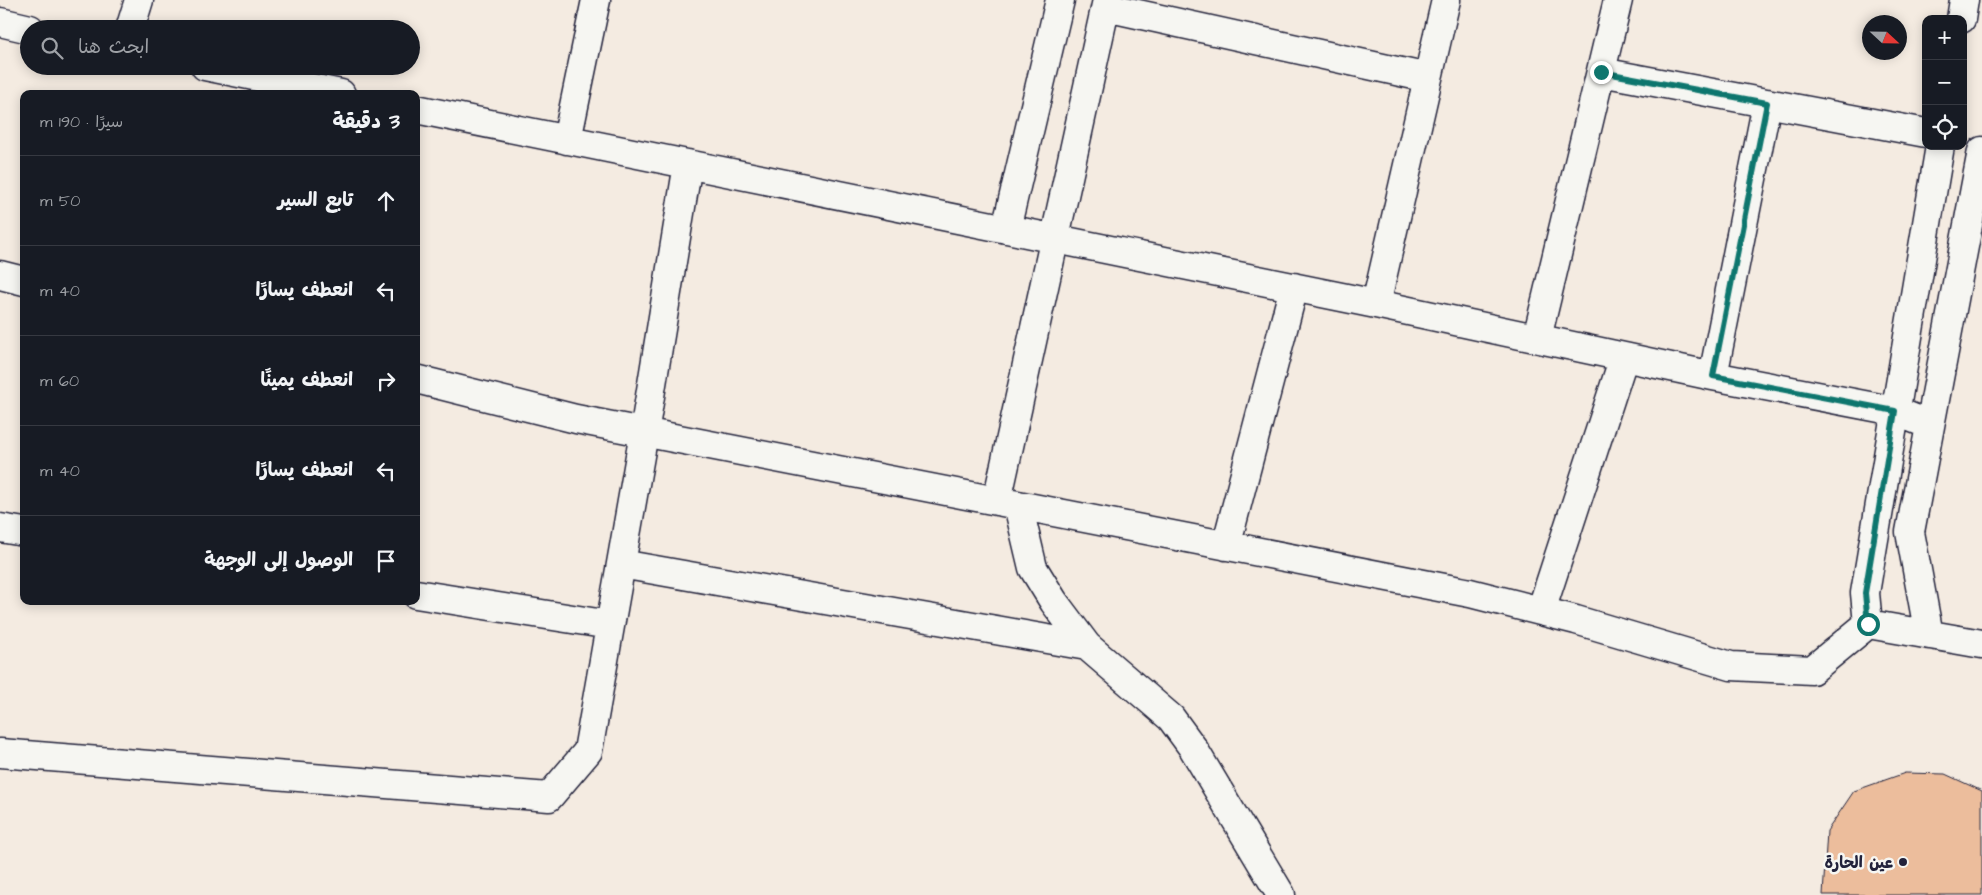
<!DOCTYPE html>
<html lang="ar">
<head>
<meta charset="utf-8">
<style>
	body { margin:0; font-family:"Architects Daughter","Playpen Sans Arabic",sans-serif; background:#20242c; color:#f1f3f6; direction:rtl }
	.controls { position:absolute; right:15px; top:15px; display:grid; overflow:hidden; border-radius:10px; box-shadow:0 2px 12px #0003 }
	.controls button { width:45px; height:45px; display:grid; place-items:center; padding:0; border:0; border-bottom:1px solid #363941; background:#171b24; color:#f1f3f6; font:25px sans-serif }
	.compass { position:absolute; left:1862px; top:15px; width:45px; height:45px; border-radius:50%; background:#171b24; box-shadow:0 2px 12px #0003; rotate:112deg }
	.stop { position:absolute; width:15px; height:15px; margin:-11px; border:4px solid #0f766e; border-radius:50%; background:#fff }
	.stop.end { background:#0f766e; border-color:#fff; box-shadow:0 1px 5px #0008 }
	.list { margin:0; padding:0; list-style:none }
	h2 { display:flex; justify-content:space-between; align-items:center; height:65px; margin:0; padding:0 20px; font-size:21px }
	h2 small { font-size:16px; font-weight:400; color:#9ea1a6 }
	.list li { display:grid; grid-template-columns:32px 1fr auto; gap:15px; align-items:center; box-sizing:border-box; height:90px; padding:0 20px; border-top:1px solid #363941 }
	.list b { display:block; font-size:19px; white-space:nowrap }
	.list em { font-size:16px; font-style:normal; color:#9ea1a6 }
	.icon { flex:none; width:28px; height:28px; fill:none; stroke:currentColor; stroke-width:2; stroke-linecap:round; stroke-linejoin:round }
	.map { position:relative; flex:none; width:1982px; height:895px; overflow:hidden; direction:ltr }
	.search { position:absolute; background:#171b24; box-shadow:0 2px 12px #0003; left:20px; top:20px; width:400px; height:55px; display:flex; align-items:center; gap:12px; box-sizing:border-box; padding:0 18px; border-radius:28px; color:#9ea1a6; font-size:19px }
	.panel { position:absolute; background:#171b24; box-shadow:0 2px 12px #0003; left:20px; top:90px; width:400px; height:515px; border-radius:10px; direction:rtl }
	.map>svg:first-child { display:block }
	.building { fill:#ecbd9c; stroke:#22223b }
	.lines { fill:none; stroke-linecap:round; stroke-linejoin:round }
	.minor-casing { stroke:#22223b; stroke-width:31 }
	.minor { stroke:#f6f6f2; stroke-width:28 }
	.route { stroke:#0f766e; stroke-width:6 }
	.poi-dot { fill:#22223b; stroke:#f6f6f2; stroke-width:2 }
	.labels { text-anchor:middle; stroke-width:5; stroke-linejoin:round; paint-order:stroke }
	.poi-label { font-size:16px; font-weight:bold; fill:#22223b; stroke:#f6f6f2; text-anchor:end }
</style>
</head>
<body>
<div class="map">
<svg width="1982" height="895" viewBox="0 0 1982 895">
	<rect width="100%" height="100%" fill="#f4ebe1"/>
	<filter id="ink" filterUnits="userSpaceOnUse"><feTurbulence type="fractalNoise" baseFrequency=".02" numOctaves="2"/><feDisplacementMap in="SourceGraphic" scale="10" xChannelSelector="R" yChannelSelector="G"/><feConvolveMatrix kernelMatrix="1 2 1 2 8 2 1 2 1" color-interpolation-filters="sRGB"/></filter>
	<g filter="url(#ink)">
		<!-- building -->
		<path class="building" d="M1905,773L1945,774L1982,791V895H1823L1827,831L1854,791Z"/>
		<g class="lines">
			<defs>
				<path id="minor" d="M1106,7L1428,78
					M1961,19L1964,0
					M0,22L30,29
					M130,29L139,0
					M205,66L341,94
					M1601,72L1926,133
					M416,109L1376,304L1713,376L1895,411L1930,425
					M567,140L596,0
					M1006,229L1060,0
					M0,275L24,281
					M1376,304L1446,0
					M1537,338L1618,0
					M1713,376L1767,103
					M416,379L576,419L1470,593L1576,620L1731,666L1812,670L1868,624L1982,644
					M997,501L1107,0
					M1018,505L1033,568L1054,602L1087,646L1171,718L1193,748L1281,895
					M0,528L24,532
					M1226,546L1294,287
					M621,564L1087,646
					M416,594L610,625
					M1541,611L1624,357
					M1868,624L1865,593L1940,146
					M1929,635L1910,532L1982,151
					M0,753L549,797L588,751L644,433L688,164"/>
			</defs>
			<!-- minor casing -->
			<use href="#minor" class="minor-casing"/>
			<!-- minor -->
			<use href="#minor" class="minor"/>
		</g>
	</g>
	<g class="lines" filter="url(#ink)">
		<!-- route -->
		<path class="route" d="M1601,72L1767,103L1713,376L1895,411L1865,593L1868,624"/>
	</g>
	<!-- markers -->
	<circle class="poi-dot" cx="1903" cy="862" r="5"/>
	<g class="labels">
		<!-- poi labels -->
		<g class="poi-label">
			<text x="1893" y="868">عين الحارة</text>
		</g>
	</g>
</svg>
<div class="controls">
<button>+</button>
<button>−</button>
<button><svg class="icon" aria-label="locate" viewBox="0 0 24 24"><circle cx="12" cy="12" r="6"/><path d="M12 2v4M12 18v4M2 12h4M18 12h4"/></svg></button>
</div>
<svg class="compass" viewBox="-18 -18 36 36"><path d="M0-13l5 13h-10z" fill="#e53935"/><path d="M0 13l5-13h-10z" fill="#9ea1a6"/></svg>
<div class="stop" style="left:1868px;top:624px"></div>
<div class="stop end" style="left:1601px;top:72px"></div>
<div class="search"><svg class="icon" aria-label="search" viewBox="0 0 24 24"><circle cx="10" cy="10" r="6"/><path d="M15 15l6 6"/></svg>ابحث هنا</div>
<section class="panel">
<h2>3 دقيقة<small>سيرًا · 190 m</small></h2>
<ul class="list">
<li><svg class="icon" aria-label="ahead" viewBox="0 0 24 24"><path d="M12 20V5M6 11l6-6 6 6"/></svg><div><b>تابع السير</b></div><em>50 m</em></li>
<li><svg class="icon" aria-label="left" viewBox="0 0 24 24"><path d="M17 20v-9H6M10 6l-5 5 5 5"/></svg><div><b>انعطف يسارًا</b></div><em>40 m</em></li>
<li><svg class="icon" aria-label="right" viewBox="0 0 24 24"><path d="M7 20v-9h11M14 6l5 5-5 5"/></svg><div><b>انعطف يمينًا</b></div><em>60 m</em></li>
<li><svg class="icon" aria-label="left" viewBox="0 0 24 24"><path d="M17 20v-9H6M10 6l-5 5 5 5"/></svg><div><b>انعطف يسارًا</b></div><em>40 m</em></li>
<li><svg class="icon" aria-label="arrive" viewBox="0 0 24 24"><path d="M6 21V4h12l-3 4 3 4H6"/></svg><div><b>الوصول إلى الوجهة</b></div></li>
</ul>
</section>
</div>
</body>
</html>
